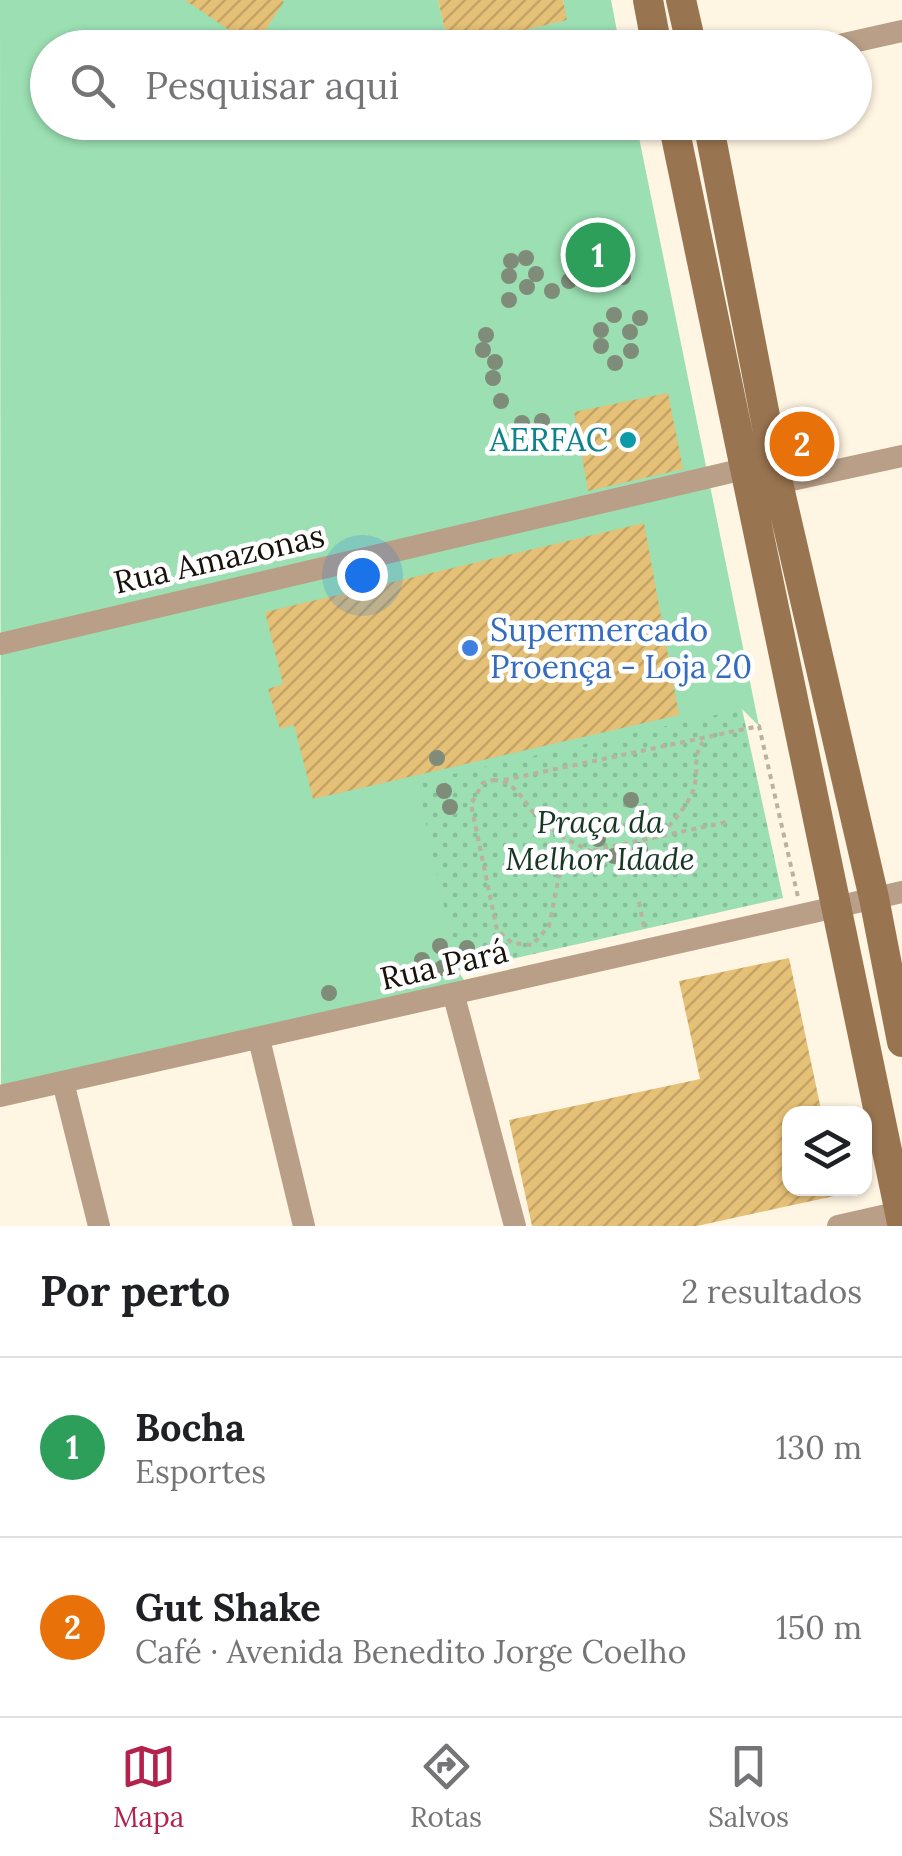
<!DOCTYPE html>
<html lang="pt">
<head>
<meta charset="utf-8">
<style>
	body { margin:0; font-family:Lora,serif; background:#f6f6f6; color:#202124 }
	.controls { position:absolute; right:30px; bottom:30px; display:grid; overflow:hidden; border-radius:20px; box-shadow:0 2px 8px #0004 }
	.controls button { width:90px; height:90px; display:grid; place-items:center; padding:0; border:0; border-bottom:2px solid #e0e0e0; background:#fff; color:#202124; font:50px sans-serif }
	.you { position:absolute; left:362px; top:575px; width:35px; height:35px; margin:-25px; border:8px solid #fff; border-radius:50%; background:#1a73e8; box-shadow:0 0 0 15px #1a73e833 }
	.badge { display:grid; place-items:center; width:65px; height:65px; border-radius:50%; background:#b3224c; color:#fff; font-size:32px; font-weight:700 }
	.pin { position:absolute; translate:-50% -50%; border:5px solid #fff; box-shadow:0 2px 10px #0006 }
	.list { margin:0; padding:0; list-style:none }
	h2 { display:flex; justify-content:space-between; align-items:center; height:130px; margin:0; padding:0 40px; font-size:42px }
	h2 small { font-size:32px; font-weight:400; color:#757577 }
	.list li { display:grid; grid-template-columns:65px 1fr auto; gap:30px; align-items:center; box-sizing:border-box; height:180px; padding:0 40px; border-top:2px solid #e0e0e0 }
	.list b { display:block; font-size:38px; white-space:nowrap }
	.list p { margin:0; font-size:32px; white-space:nowrap; color:#757577 }
	.list em { font-size:32px; font-style:normal; color:#757577 }
	.icon { flex:none; width:55px; height:55px; fill:none; stroke:currentColor; stroke-width:2; stroke-linecap:round; stroke-linejoin:round }
	.map { position:relative; flex:none; width:902px; height:1226px; overflow:hidden }
	.search { position:absolute; background:#fff; box-shadow:0 2px 8px #0004; left:30px; right:30px; top:30px; height:110px; display:flex; align-items:center; gap:25px; box-sizing:border-box; padding:0 35px; border-radius:55px; color:#757577; font-size:38px }
	.sheet { height:490px; background:#fff }
	nav { display:flex; justify-content:space-around; align-items:center; box-sizing:border-box; height:140px; border-top:2px solid #e0e0e0; background:#fff; font-size:28px; color:#757577 }
	nav a { display:grid; justify-items:center; gap:5px }
	nav .on { color:#b3224c }
	.map>svg:first-child { display:block }
	.green { fill:#9bdfb2 }
	.park { fill:url(#park-dots) }
	.building { fill:url(#building-hatch) }
	.lines { fill:none; stroke-linecap:round; stroke-linejoin:round }
	.path { stroke:#b9b1a2; stroke-width:4; stroke-dasharray:5 5; stroke-linecap:butt }
	.street { stroke:#b99f87; stroke-width:22 }
	.secondary { stroke:#997450; stroke-width:30 }
	.tree { fill:#7f8c7a }
	.culture-dot { fill:#0f9aa8; stroke:#fff; stroke-width:4 }
	.shop-dot { fill:#3f7fe0; stroke:#fff; stroke-width:4 }
	.labels { text-anchor:middle; stroke-width:9; stroke-linejoin:round; paint-order:stroke }
	.culture-label { font-size:32px; fill:#0d838f; stroke:#fff; text-anchor:end }
	.street-label { font-size:32px; fill:#17130b; stroke:#fff }
	.shop-label { font-size:32px; fill:#366cbe; stroke:#fff; text-anchor:start }
	.park-label { font-size:32px; font-style:italic; fill:#173724; stroke:#fff }
</style>
</head>
<body>
<div class="map">
<svg width="902" height="1226" viewBox="0 0 902 1226">
	<defs>
		<pattern id="park-dots" width="8" height="8" patternUnits="userSpaceOnUse" patternTransform="scale(2.5)"><rect width="8" height="8" fill="#9bdfb2"/><path d="M2 2h.1M6 6h.1" fill="none" stroke="#85be98" stroke-width="1.8" stroke-linecap="round"/></pattern>
		<pattern id="building-hatch" width="6" height="6" patternUnits="userSpaceOnUse" patternTransform="scale(2.5)"><rect width="6" height="6" fill="#e5c077"/><path d="M-1 1l2-2M0 6l6-6M5 7l2-2" fill="none" stroke="#c4a466"/></pattern>
	</defs>
	<rect width="100%" height="100%" fill="#fff5e3"/>
	<!-- green -->
	<path class="green" d="M0,0H438L449,47L566,20L563,0H611L620,47L48,48V122L636,123L759,726L742,709L458,971L466,983L1,1087Z"/>
	<!-- park -->
	<path class="park" d="M742,709L783,898L458,971L417,782Z"/>
	<!-- building -->
	<path class="building" d="M185,0H281L284,2L254,47Z
		M438,0H563L567,20L449,48Z
		M668,393L683,469L588,491L574,412Z
		M644,523L679,715L313,799L294,725L280,729L268,689L283,684L265,612Z
		M789,958L822,1114H790V1188H838L839,1195L697,1226H532L509,1120L700,1079L679,981Z"/>
	<g class="lines">
		<!-- path -->
		<path class="path" d="M493,780C518,781 524,805 541,821C556,834 572,842 590,851L559,876L549,926L532,945L512,943L497,930L471,804L483,783Z
			M504,780L759,726L798,897
			M662,834C674,820 688,806 694,788C699,771 692,756 703,742
			M625,843L631,869
			M525,865L727,822
			M639,902L644,927"/>
		<!-- street -->
		<path class="street" d="M826,48L902,31
			M764,486L902,456
			M0,644L744,469
			M454,996L515,1226
			M259,1039L304,1226
			M63,1082L99,1226
			M0,1096L902,892
			M838,1226L900,1212"/>
		<!-- secondary -->
		<path class="secondary" d="M648,0L657,48
			M681,0L692,48
			M673,122L902,1223
			M708,122L778,483L874,898L902,1042"/>
	</g>
	<!-- trees -->
	<g class="tree">
		<circle cx="526" cy="258" r="8"/>
		<circle cx="511" cy="261" r="8"/>
		<circle cx="536" cy="274" r="8"/>
		<circle cx="509" cy="276" r="8"/>
		<circle cx="623" cy="277" r="8"/>
		<circle cx="606" cy="279" r="8"/>
		<circle cx="587" cy="280" r="8"/>
		<circle cx="569" cy="281" r="8"/>
		<circle cx="527" cy="287" r="8"/>
		<circle cx="552" cy="291" r="8"/>
		<circle cx="509" cy="300" r="8"/>
		<circle cx="614" cy="315" r="8"/>
		<circle cx="640" cy="318" r="8"/>
		<circle cx="601" cy="330" r="8"/>
		<circle cx="630" cy="332" r="8"/>
		<circle cx="486" cy="335" r="8"/>
		<circle cx="601" cy="346" r="8"/>
		<circle cx="483" cy="350" r="8"/>
		<circle cx="631" cy="351" r="8"/>
		<circle cx="495" cy="362" r="8"/>
		<circle cx="615" cy="363" r="8"/>
		<circle cx="493" cy="378" r="8"/>
		<circle cx="501" cy="401" r="8"/>
		<circle cx="542" cy="421" r="8"/>
		<circle cx="522" cy="423" r="8"/>
		<circle cx="437" cy="758" r="8"/>
		<circle cx="444" cy="791" r="8"/>
		<circle cx="631" cy="800" r="8"/>
		<circle cx="450" cy="807" r="8"/>
		<circle cx="648" cy="822" r="8"/>
		<circle cx="609" cy="823" r="8"/>
		<circle cx="598" cy="839" r="8"/>
		<circle cx="640" cy="850" r="8"/>
		<circle cx="614" cy="856" r="8"/>
		<circle cx="440" cy="946" r="8"/>
		<circle cx="467" cy="948" r="8"/>
		<circle cx="422" cy="960" r="8"/>
		<circle cx="442" cy="968" r="8"/>
		<circle cx="329" cy="993" r="8"/>
	</g>
	<!-- markers -->
	<circle class="culture-dot" cx="628" cy="440" r="10"/>
	<circle class="shop-dot" cx="470" cy="648" r="10"/>
	<g class="labels">
		<!-- culture labels -->
		<g class="culture-label">
			<text x="608" y="451">AERFAC</text>
		</g>
		<!-- street labels -->
		<g class="street-label">
			<text transform="translate(219 559) rotate(-13)" y="11">Rua Amazonas</text>
			<text transform="translate(444 965) rotate(-13)" y="11">Rua Pará</text>
		</g>
		<!-- shop labels -->
		<g class="shop-label">
			<text x="490" y="641">Supermercado<tspan x="490" dy="37">Proença - Loja 20</tspan></text>
		</g>
		<!-- park labels -->
		<g class="park-label">
			<text x="600" y="833">Praça da<tspan x="600" dy="37">Melhor Idade</tspan></text>
		</g>
	</g>
</svg>
<div class="controls">
<button><svg class="icon" aria-label="layers" viewBox="0 0 24 24"><path d="M12 4l9 5-9 5-9-5zM3 14l9 5 9-5"/></svg></button>
</div>
<div class="you"></div>
<div class="pin badge" style="left:598px;top:255px;background:#2e9e5b">1</div>
<div class="pin badge" style="left:802px;top:444px;background:#e8710a">2</div>
<div class="search"><svg class="icon" aria-label="search" viewBox="0 0 24 24"><circle cx="10" cy="10" r="6"/><path d="M15 15l6 6"/></svg>Pesquisar aqui</div>
</div>
<section class="sheet">
<h2>Por perto<small>2 resultados</small></h2>
<ul class="list">
<li><span class="badge" style="background:#2e9e5b">1</span><div><b>Bocha</b><p>Esportes</p></div><em>130 m</em></li>
<li><span class="badge" style="background:#e8710a">2</span><div><b>Gut Shake</b><p>Café · Avenida Benedito Jorge Coelho</p></div><em>150 m</em></li>
</ul>
</section>
<nav>
<a class="on"><svg class="icon" aria-label="map" viewBox="0 0 24 24"><path d="M3 6l6-2 6 2 6-2v14l-6 2-6-2-6 2zM9 4v14M15 6v14"/></svg>Mapa</a>
<a><svg class="icon" aria-label="directions" viewBox="0 0 24 24"><path d="M12 3l9 9-9 9-9-9zM9 14v-3h6M13 9l2 2-2 2"/></svg>Rotas</a>
<a><svg class="icon" aria-label="saved" viewBox="0 0 24 24"><path d="M7 4h10v16l-5-4-5 4z"/></svg>Salvos</a>
</nav>
</body>
</html>
